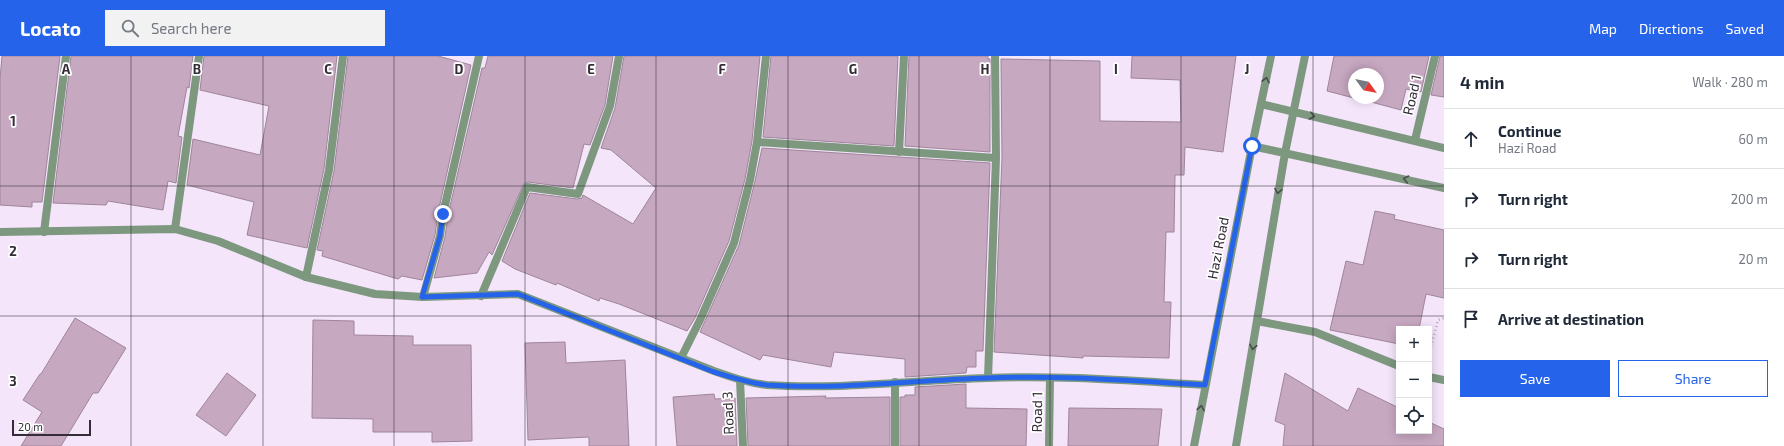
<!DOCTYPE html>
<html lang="en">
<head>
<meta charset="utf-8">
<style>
	body { margin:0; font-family:"Exo 2",sans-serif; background:#f2f2f3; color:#1f2937 }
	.controls { position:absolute; right:12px; bottom:12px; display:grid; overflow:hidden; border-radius:0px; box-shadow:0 2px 10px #0003 }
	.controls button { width:36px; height:36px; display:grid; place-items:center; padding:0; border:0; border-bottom:1px solid #e0e1e3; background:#fff; color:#1f2937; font:20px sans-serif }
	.compass { position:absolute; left:1348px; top:12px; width:36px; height:36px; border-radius:50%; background:#fff; box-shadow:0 2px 10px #0003; rotate:123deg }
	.scale { position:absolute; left:12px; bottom:10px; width:79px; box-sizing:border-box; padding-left:4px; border:2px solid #342d38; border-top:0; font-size:11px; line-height:14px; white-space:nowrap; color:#342d38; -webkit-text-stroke:3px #fff; paint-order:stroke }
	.stop { position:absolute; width:12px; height:12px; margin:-9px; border:3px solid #2563eb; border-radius:50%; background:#fff }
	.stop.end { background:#2563eb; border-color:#fff; box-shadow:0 1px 4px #0008 }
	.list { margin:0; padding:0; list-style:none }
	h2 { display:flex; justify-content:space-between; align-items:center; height:52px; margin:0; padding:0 16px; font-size:17px }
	h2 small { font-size:13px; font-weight:400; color:#747a83 }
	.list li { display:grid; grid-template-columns:26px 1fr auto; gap:12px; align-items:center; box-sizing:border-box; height:60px; padding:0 16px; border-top:1px solid #e0e1e3 }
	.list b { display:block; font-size:15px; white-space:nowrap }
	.list p { margin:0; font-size:13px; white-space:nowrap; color:#747a83 }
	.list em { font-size:13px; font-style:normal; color:#747a83 }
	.actions { display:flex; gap:8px; padding:12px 16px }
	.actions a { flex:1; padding:9px 0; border:1px solid #2563eb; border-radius:0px; text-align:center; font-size:14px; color:#2563eb }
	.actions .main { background:#2563eb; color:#fff }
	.icon { flex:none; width:22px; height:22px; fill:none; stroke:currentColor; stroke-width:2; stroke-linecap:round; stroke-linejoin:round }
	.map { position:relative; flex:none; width:1444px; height:390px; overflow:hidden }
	header { display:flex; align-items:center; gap:24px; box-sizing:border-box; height:56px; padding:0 20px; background:#2563eb; color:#fff }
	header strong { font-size:19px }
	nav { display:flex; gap:22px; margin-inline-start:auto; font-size:14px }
	.search { width:280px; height:36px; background:#f2f2f3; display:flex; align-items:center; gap:10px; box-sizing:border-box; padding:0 14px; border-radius:0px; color:#747a83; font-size:15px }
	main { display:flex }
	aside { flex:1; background:#fff }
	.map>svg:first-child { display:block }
	.building { fill:#c7a8c1; stroke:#9e8599 }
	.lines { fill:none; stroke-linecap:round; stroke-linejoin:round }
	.path { stroke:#b2a5b8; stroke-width:2.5; stroke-dasharray:1 3; stroke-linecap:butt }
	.service { stroke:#7d987e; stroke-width:8 }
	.minor { stroke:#7d987e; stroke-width:8 }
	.tertiary { stroke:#7d987e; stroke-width:8 }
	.oneway { stroke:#4a4d4d }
	.route { stroke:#2563eb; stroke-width:5 }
	.grid { fill:none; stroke:#342d38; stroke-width:1; stroke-opacity:0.55 }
	.labels { text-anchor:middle; stroke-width:3.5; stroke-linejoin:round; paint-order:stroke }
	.street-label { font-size:14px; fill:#342d38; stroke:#fff }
	.grid-label { font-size:13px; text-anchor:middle; font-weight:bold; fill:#342d38; stroke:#fff; stroke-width:3.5; stroke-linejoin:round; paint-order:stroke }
</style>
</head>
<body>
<header>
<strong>Locato</strong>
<div class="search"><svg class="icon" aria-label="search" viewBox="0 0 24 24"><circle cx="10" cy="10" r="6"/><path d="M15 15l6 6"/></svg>Search here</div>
<nav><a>Map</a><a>Directions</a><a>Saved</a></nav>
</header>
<main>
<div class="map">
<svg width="1444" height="390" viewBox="0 0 1444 390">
	<rect width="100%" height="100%" fill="#f4e5fb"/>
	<!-- building -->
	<path class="building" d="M2,0H60L42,146H32V151L0,149V23Z
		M71,0H193L189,32L187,31L178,80L182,81L176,127L168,125L163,154L108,145L106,149L53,147Z
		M204,0H337L324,113L307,192L247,179L254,146L187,129L193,83L260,99L269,50L200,34Z
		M348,0H438L471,9L438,157L435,179L422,224L402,220L398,223L322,200L323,195L317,194L334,115Z
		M488,0H613L605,49L590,89L584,88L573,132L528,126L524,127L492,199L489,196L477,217L434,222L445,181L448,159L482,12H485Z
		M624,0H760L752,85L745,123L729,185L695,262L687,275L619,248L600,242L599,245L557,227L556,229L515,213L502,205L530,137L577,143L582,142L583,139L633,168L656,132L611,94L601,92L615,52Z
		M771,0H898L894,90L763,81Z
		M909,0H988V3H990V96L905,90Z
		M1132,0H1236L1223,96L1185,91L1184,119H1175L1174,176H1166L1164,246H1171L1169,302L1083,300V302L994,296L1002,102L1001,3L1100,5V65L1181,66L1180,24L1131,22Z
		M1334,0H1429L1421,36L1406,33L1401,54L1356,42H1378V18H1354V42L1327,35Z
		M1440,0H1444V41L1431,39Z
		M762,92L990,107L983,295H976V311H967L966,317L905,321V303L834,296L831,311L763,299L760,304L700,276L739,189L755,125Z
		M1375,155L1395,159L1394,163L1444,174V242L1426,238L1419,273H1399V288L1330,274L1346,205L1363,209Z
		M75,262L126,292L98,337H93L61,390H21L42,356L23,344L40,318H41Z
		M313,264L354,265V279L413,280V289H471L472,385L432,386V376H373V363L312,362Z
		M565,286L566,307L625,304L629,390H589V381L528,384L525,287Z
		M227,317L256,339L226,380L196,359Z
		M1285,317L1348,355L1358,332L1399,352V375H1429V366L1444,373V390H1283L1285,369L1275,365Z
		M966,328V352L1027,353L1026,390H900V341H905V339H915V331Z
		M714,338L715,343L735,342L737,390H677L673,341Z
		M826,340L825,342L890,341V390H748L746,342Z
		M1069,352L1162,353L1158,390H1068Z"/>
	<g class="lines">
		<!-- path -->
		<path class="path" d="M1429,298L1438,264L1444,262"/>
		<!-- service -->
		<path class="service" d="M1257,265L1315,276L1399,310
			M1429,321L1444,324"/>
		<!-- minor -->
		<path class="minor" d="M1415,84L1435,0
			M757,86L996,102
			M899,96L904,0
			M175,173L199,0
			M44,176L66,0
			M306,221L329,114L343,0
			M481,240L527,131L578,138L610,50L619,0
			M423,241L440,180L443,158L479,0
			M681,302L700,264L734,187L750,124L757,86L766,0
			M988,322L996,102L995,0
			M740,324L743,390
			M895,326V390
			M1049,390L1050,322"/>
		<!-- tertiary -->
		<path class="tertiary" d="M1261,48L1444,92
			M1252,90L1444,132
			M0,176L175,173L218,185L306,221L375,238L423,241L518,238L714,315C731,321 748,327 767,329C840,334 914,324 987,322C1060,319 1133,325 1205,329
			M1194,390L1252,90L1271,0
			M1236,390L1285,97L1305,0"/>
	</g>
	<!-- one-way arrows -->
	<defs><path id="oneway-chevron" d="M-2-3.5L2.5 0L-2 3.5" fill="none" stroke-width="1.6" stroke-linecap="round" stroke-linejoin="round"/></defs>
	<g class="oneway">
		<use href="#oneway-chevron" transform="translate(1266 24) rotate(-78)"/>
		<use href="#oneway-chevron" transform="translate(1312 60) rotate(13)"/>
		<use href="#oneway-chevron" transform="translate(1406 123) rotate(-168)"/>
		<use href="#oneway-chevron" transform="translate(1278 135) rotate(99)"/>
		<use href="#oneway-chevron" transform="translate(1253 291) rotate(100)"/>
		<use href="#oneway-chevron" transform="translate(1201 352) rotate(-80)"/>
	</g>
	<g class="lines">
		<!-- route -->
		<path class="route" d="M443,158L440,180L422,241L518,238L714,316C731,321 749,327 767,329C840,334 914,324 987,322C1060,319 1133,325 1205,329L1252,90"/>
	</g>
	<!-- grid -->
	<path class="grid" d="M131,0V390M263,0V390M394,0V390M525,0V390M656,0V390M788,0V390M919,0V390M1050,0V390M1181,0V390M1313,0V390M0,130H1444M0,260H1444"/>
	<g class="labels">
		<!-- street labels -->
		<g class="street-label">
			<text transform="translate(1412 39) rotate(-77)" y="5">Road 1</text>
			<text transform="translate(1218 192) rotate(-79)" y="5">Hazi Road</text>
			<text transform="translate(1037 356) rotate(-89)" y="5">Road 1</text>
			<text transform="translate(728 357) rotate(-92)" y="5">Road 3</text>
		</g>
	</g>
	<g class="grid-label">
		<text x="66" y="18">A</text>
		<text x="197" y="18">B</text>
		<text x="328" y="18">C</text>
		<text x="459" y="18">D</text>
		<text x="591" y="18">E</text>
		<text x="722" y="18">F</text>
		<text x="853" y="18">G</text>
		<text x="985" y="18">H</text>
		<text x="1116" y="18">I</text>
		<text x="1247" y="18">J</text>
		<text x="13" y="70">1</text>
		<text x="13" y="200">2</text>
		<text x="13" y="330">3</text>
	</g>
</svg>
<div class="controls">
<button>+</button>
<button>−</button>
<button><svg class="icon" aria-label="locate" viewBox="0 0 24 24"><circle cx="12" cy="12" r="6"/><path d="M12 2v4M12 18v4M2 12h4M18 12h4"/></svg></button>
</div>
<svg class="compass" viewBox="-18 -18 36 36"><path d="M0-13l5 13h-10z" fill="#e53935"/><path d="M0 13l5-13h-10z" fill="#747a83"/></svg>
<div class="scale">20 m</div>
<div class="stop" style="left:1252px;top:90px"></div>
<div class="stop end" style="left:443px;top:158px"></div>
</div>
<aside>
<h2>4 min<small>Walk · 280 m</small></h2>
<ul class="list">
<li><svg class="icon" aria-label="ahead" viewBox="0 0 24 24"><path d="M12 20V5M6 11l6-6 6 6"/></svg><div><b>Continue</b><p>Hazi Road</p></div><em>60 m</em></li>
<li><svg class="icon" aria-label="right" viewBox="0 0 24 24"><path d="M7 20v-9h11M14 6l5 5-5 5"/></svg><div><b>Turn right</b></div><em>200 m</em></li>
<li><svg class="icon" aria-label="right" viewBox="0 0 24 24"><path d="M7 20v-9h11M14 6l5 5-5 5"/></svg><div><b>Turn right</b></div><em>20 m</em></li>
<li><svg class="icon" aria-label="arrive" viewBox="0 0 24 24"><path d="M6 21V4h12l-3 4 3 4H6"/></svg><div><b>Arrive at destination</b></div></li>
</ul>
<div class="actions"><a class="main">Save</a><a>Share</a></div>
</aside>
</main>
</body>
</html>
